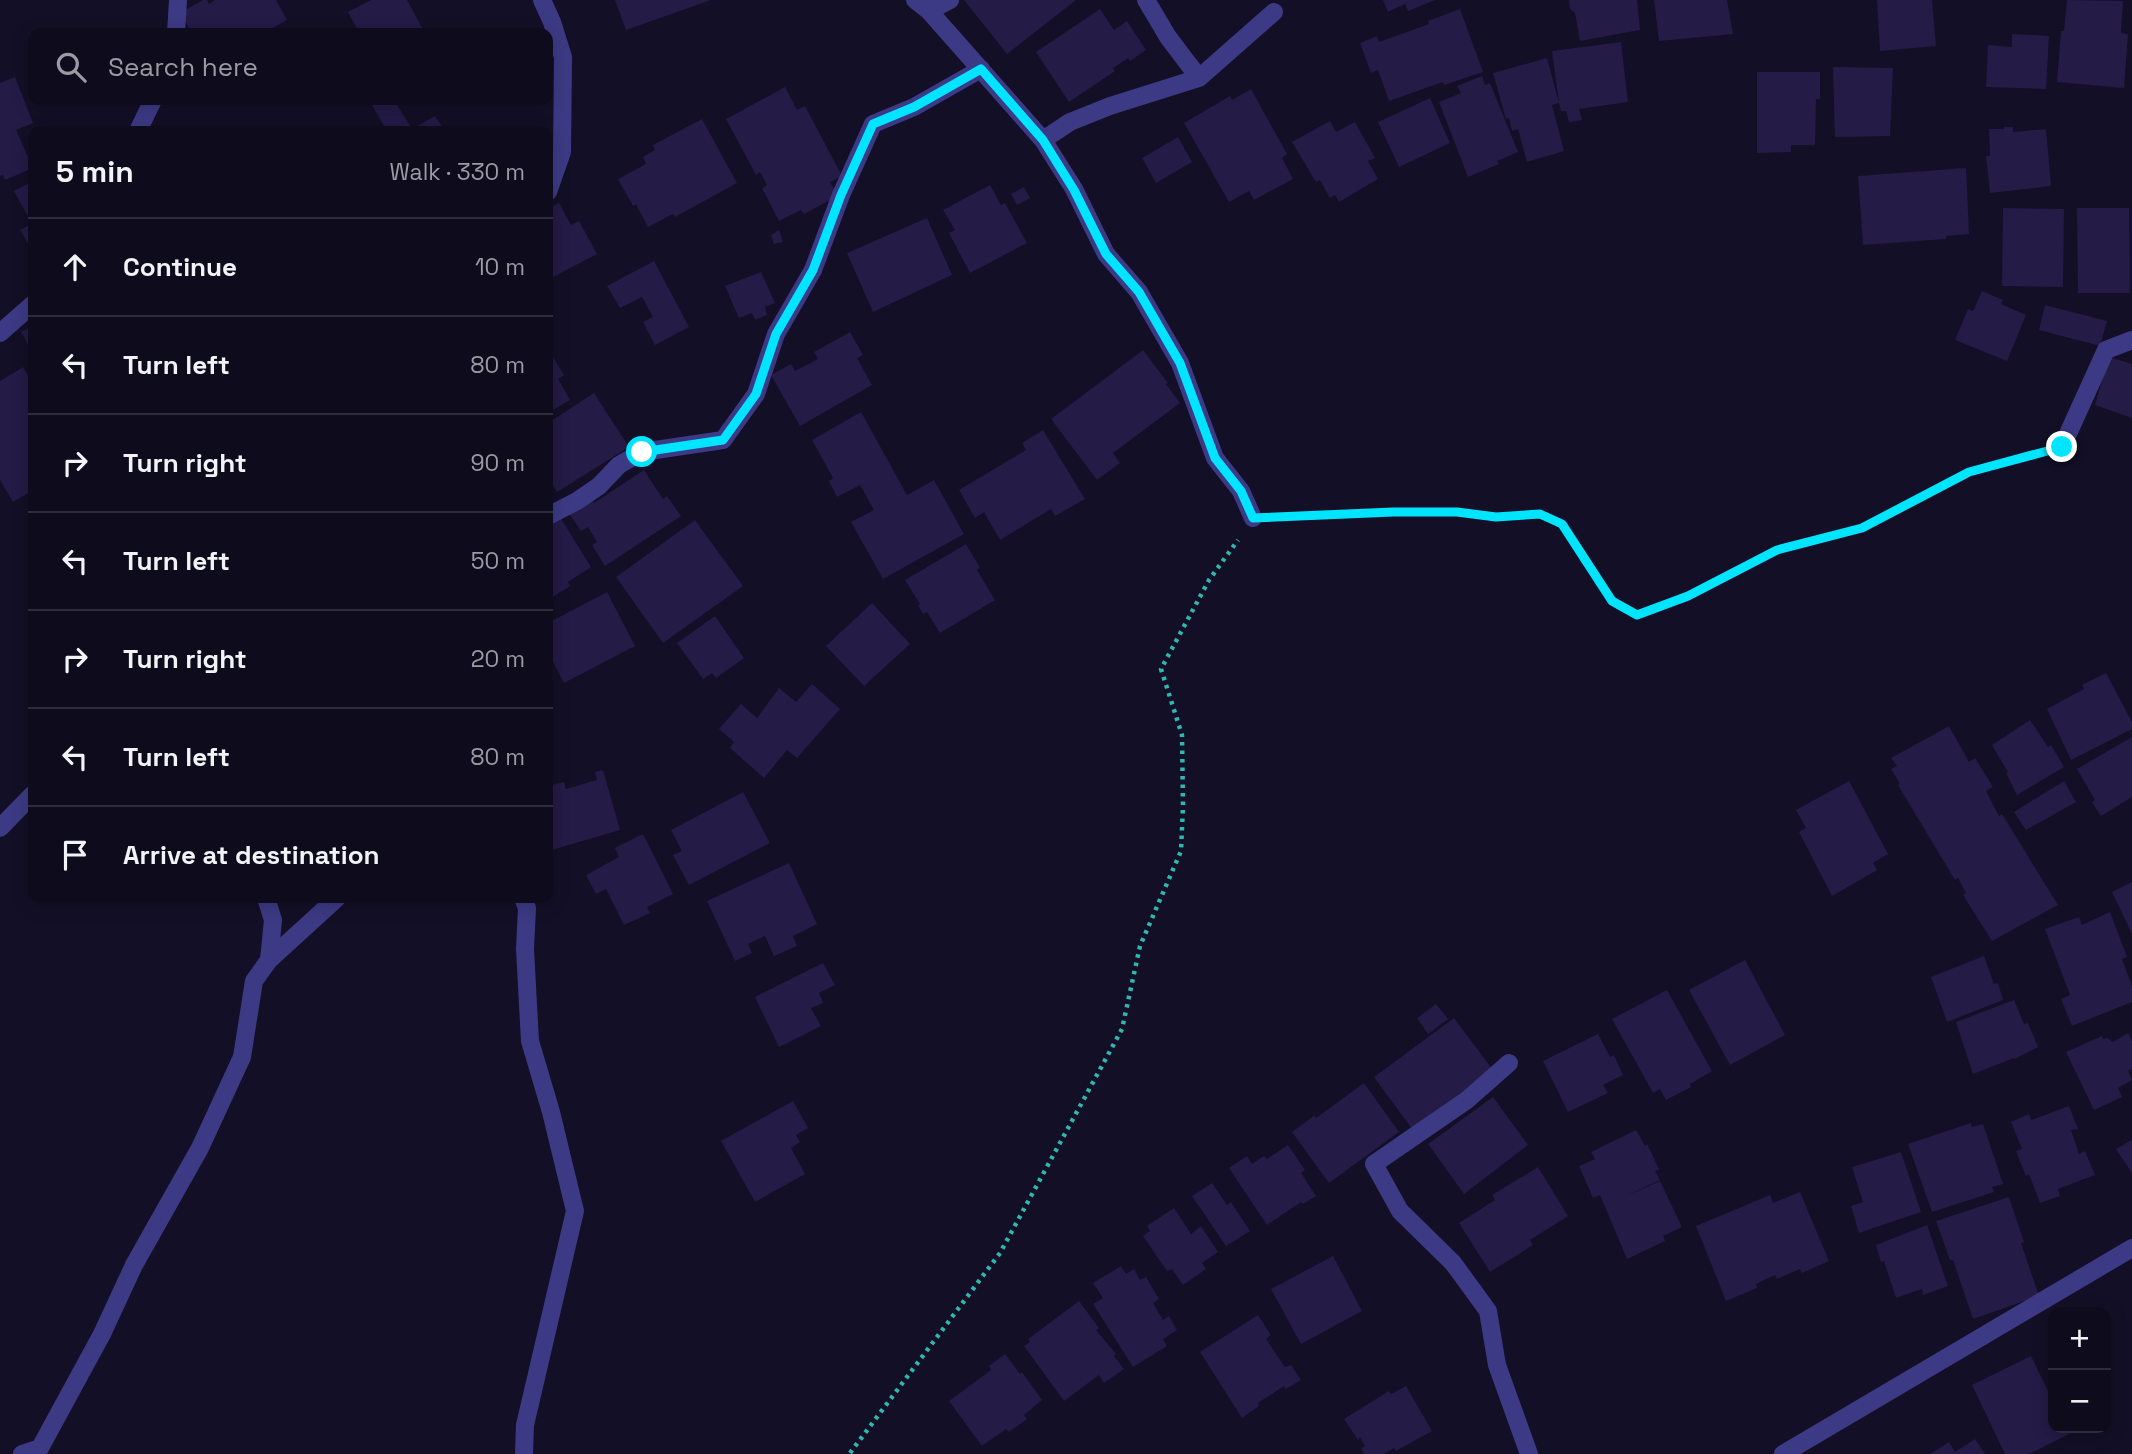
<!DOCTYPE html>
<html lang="en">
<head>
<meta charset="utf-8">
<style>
	body { margin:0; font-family:"Space Grotesk",sans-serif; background:#171425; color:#f1f3f6 }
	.controls { position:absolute; right:21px; bottom:21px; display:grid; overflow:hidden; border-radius:14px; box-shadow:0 4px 18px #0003 }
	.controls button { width:63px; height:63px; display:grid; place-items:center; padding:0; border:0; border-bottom:2px solid #2e2b3b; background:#0e0b1c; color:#f1f3f6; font:35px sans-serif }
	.stop { position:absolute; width:21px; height:21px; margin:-16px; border:5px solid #00e5ff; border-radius:50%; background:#fff }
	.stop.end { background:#00e5ff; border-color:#fff; box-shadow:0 2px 7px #0008 }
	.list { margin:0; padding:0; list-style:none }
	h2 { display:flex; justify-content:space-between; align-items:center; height:91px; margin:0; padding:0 28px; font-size:30px }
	h2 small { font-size:23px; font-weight:400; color:#9b9ba3 }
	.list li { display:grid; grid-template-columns:46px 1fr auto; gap:21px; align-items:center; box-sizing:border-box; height:98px; padding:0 28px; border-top:2px solid #2e2b3b }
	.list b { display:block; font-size:26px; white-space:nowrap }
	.list em { font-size:23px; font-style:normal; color:#9b9ba3 }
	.icon { flex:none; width:38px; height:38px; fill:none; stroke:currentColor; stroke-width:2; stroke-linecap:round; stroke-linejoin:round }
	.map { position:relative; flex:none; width:2132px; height:1454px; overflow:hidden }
	.search { position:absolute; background:#0e0b1c; box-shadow:0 4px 18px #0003; left:28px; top:28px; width:525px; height:77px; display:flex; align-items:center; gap:18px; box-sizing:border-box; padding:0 24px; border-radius:14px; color:#9b9ba3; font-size:26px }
	.panel { position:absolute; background:#0e0b1c; box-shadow:0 4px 18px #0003; left:28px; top:126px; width:525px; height:777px; border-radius:14px }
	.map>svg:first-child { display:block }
	.building { fill:#241b47 }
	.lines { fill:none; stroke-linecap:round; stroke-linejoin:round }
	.path { stroke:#2fb8b0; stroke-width:4.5; stroke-dasharray:3.5 5; stroke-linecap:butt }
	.street { stroke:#3d3a85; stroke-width:18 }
	.route { stroke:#00e5ff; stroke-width:9 }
</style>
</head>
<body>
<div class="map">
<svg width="2132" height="1454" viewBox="0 0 2132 1454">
	<rect width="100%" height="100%" fill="#130f26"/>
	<!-- building -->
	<path class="building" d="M203,0H207L209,4L215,0H276L287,20L264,33H192L180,13Z
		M371,0H407L425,33H359L348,12Z
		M615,0H711L626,30Z
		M964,0H1076L1007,54Z
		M1383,0H1435L1408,11L1405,4L1388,12Z
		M1569,0H1637L1640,30L1580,41L1575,13L1570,9Z
		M1654,0H1727L1733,34L1659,41Z
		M1877,0H1932L1936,46L1880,51Z
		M2067,0L2123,1L2121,33L2128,34L2124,88L2057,82L2061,31H2064Z
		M1100,9L1114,30L1127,21L1146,50L1130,61L1128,58L1113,68L1115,71L1069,102L1036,52Z
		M1460,9L1483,72L1444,85L1443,82L1389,101L1378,70L1371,73L1360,43L1377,36L1379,42L1429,24L1428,21Z
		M2012,34L2049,36L2046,89L1986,87L1988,45L2012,47Z
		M1621,42L1628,102L1579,109L1582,120L1569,122L1566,111H1561L1559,103L1552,51Z
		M1547,58L1559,103L1552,105L1564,151L1527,162L1518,129L1512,131L1509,118L1506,119L1493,73Z
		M1833,67L1893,68L1890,136L1835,137Z
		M1757,72H1820V99H1816L1815,145H1791V152L1757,153Z
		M1482,76L1485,85L1490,83L1518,152L1497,161L1499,164L1468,177L1439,102L1461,93L1457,86Z
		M15,77L33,123L16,130L33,168L5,180L3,175L0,176V83Z
		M785,87L797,110L805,106L842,176L830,182L838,196L804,214L801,210L779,221L762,188L767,185L760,172L756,175L726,119Z
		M1251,89L1287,154L1282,158L1293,179L1254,200L1249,191L1229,202L1184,123L1230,96L1232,100Z
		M1430,98L1450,143L1399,167L1378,122Z
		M369,100H394L412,129L435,116L445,131H387Z
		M702,119L737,183L675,217L673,214L648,227L636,204L633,206L618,179L646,164L643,157L655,150L653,145Z
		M1330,121L1336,132L1355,122L1375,158L1368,161L1378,179L1339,202L1335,195L1330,198L1320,180L1316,182L1292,142Z
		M2004,127H2013V132L2046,129L2051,186L1990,193L1986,156H1990L1989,129H2004Z
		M1178,137L1192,162L1156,183L1142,158Z
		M1966,168L1969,234L1946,236V239L1863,245L1858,176Z
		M33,181V212L27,215L14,191Z
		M990,185L1001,205L1005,203L1027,243L970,273L949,233L955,230L943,210Z
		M1024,187L1030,198L1017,205L1011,194Z
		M559,203L571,225L579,221L597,254L553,277L548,267V209Z
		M2003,208L2064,209L2063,287L2002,286Z
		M2077,208H2129L2130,293H2078Z
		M927,218L952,275L873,312L847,253Z
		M33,223V252L20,230Z
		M779,230L783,242L774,244L771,235Z
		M654,261L689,327L655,345L643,322L653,317L642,297L620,308L607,286Z
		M761,272L775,303L765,307L767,315L755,320L752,313L739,318L725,286Z
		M1982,291L2003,300L2001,304L2026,315L2007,361L1955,340L1968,309L1973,311Z
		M2045,305L2107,321L2100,346L2039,330Z
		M33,326V354L21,332Z
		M850,332L863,355L857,358L872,385L800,426L771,375L791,364L795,371L818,359L814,352Z
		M548,349L564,375L558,379L570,400L548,413Z
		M1143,350L1168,383L1166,384L1180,403L1113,453L1120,463L1097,480L1051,419Z
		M2109,357L2132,364V418L2095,405Z
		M23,367L33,384V490L13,502L0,480V381Z
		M594,393L629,447L557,492L548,477V423Z
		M861,412L907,495L934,480L964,534L883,579L851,522L874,510L860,485L837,497L829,481L833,478L812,440Z
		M1043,430L1085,499L1055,516L1051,509L1000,540L984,512L975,518L959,490L1026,450L1022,443Z
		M644,470L663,499L667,496L681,516L605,566L592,545L597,542L588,527L581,531L568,512L590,497L594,503Z
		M560,517L591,567L568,582L570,586L548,600V525Z
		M695,520L743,586L663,643L616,577Z
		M966,544L980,568L977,570L995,600L940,633L927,612L923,614L918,605L920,604L905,580Z
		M607,592L635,646L564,683L548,652V623Z
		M872,603L910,644L864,686L826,646Z
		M715,616L744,658L716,678L712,673L703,679L677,643Z
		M2106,673L2132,722V729L2071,760L2047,709L2084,689L2082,685Z
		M812,684L840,709L797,758L787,750L764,778L730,748L734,742L719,729L741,704L757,718L779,688L796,702Z
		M2030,720L2048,747L2051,745L2064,767L2017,795L2006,773L2008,772L1992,745Z
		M1949,726L1969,762L1975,758L1993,787L1986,791L1999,816L2002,814L2058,905L1992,941L1963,895L1966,893L1958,878L1955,880L1898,785L1900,784L1891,769L1897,766L1891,758Z
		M2132,737V797L2101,816L2092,802L2095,800L2077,769Z
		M603,770L620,830L548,851V786L564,782L566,789L597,780L595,772Z
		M1849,781L1888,854L1873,863L1877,870L1832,896L1799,832L1806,828L1796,810Z
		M2064,781L2076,802L2026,830L2014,812Z
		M743,792L770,843L689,885L673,855L682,851L671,830Z
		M643,834L673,894L647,907L650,913L624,925L606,889L596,894L586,875L619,857L615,848Z
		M789,863L817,924L793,936L797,946L774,956L765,936L748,944L752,953L735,961L707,901Z
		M2132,882V934L2112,892Z
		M2110,912L2127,957L2122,959L2132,986V1002L2072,1026L2061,999L2070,995L2045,929L2079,917L2082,925Z
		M1984,956L1994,984L1998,983L2003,1000L1947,1022L1931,977Z
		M1745,960L1785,1035L1730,1065L1689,990Z
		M823,963L835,985L819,993L823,1003L811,1008L821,1026L779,1047L755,997Z
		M1667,990L1712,1071L1690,1084L1691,1087L1666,1100L1660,1089L1653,1093L1612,1019Z
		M2014,1000L2024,1024L2028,1023L2038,1047L2015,1059L2014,1058L1973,1074L1956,1022Z
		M1436,1004L1448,1019L1428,1034L1417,1018Z
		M1454,1018L1493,1070L1412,1129L1374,1077Z
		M2128,1033L2132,1041V1069L2128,1071L2132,1080L2118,1088L2122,1097L2094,1110L2066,1052L2102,1036L2103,1039L2107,1038L2113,1042Z
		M1598,1034L1610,1057L1614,1055L1623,1075L1603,1085L1608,1093L1568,1112L1543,1061Z
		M1364,1083L1399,1132L1329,1183L1292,1132L1315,1115L1316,1118Z
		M1493,1097L1528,1145L1464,1194L1428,1144Z
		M793,1101L808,1128L796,1135L800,1142L791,1148L805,1174L755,1202L721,1141Z
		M2069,1106L2078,1129L2071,1130L2079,1154L2085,1151L2095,1175L2058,1189L2060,1196L2040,1203L2029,1174L2026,1176L2016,1151L2022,1149L2011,1122L2029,1114L2031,1120Z
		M1971,1123L1972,1127L1983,1124L2003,1184L1992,1187L1994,1192L1932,1212L1908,1144Z
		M1636,1130L1645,1146L1647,1144L1659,1169L1655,1171L1660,1180L1624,1197L1660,1181L1682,1227L1663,1236L1665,1241L1627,1259L1600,1195L1593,1198L1579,1166L1595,1159L1591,1152Z
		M2132,1140V1173L2116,1149Z
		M1288,1145L1305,1170L1301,1173L1316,1196L1303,1204L1301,1202L1267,1225L1229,1168L1247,1156L1252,1164L1264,1156L1267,1159Z
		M1901,1152L1921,1212L1859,1233L1851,1206L1863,1202L1852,1167Z
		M1538,1167L1568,1216L1530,1240L1533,1245L1490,1272L1459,1223L1495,1200L1492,1195Z
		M1212,1183L1227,1205L1231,1202L1250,1231L1226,1246L1192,1196Z
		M1800,1192L1829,1261L1802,1273L1800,1269L1777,1279L1775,1275L1756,1284L1757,1288L1726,1301L1696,1226L1770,1195L1773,1203Z
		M2009,1197L2024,1242L2021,1243L2039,1296L1973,1319L1953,1260H1950L1936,1221Z
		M1174,1208L1191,1234L1201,1226L1218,1252L1202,1263L1206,1269L1183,1285L1172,1269L1167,1271L1143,1236L1150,1231L1147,1226Z
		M1927,1225L1948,1286L1923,1295L1922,1289L1896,1298L1884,1261L1881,1262L1876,1245Z
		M1333,1256L1362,1311L1301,1344L1271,1289Z
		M1121,1266L1126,1274L1134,1269L1140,1280L1146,1277L1159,1299L1153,1303L1163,1320L1169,1316L1177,1330L1163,1339L1167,1346L1133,1367L1093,1304L1103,1298L1093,1283Z
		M1079,1301L1099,1328L1096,1330L1116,1354L1114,1356L1124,1369L1104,1383L1099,1375L1064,1401L1024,1346L1030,1342L1028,1339Z
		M1258,1315L1271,1335L1266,1339L1285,1367L1291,1365L1301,1380L1286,1389L1284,1386L1258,1403L1259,1406L1242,1418L1200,1352Z
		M1005,1354L1020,1374L1022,1372L1042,1400L1024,1415L1027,1419L1009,1432L1006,1429L982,1446L949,1401L991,1370L989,1366Z
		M2031,1356L2053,1401V1428H2066L2069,1434L2029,1454H2005L1972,1385Z
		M1406,1386L1432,1431L1396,1451L1394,1448L1384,1454H1364L1361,1449L1365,1446L1360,1437L1358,1440L1344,1419L1389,1391L1391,1394Z
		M1975,1439L1985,1454H1930L1949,1442L1955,1452Z"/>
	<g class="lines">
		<!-- path -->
		<path class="path" d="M1281,517L1393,511L1457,512L1496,517L1540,514L1562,524L1612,601L1637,615L1688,595L1777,550L1862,528L1969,472L2034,454
			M850,1453L1000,1253L1122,1029L1140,946L1181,851L1183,806L1182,735L1161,669L1209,580L1238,540"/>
		<!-- street -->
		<path class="street" d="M542,0L552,22L563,57L562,152L548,192
			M915,0L929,11L1043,140L1074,189L1106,254L1139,292L1180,363L1215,458L1241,491L1253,518
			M1146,0L1168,37L1199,78
			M929,11L950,0
			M176,33L178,0
			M138,131L153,100
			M1043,140L1070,122L1110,106L1199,78L1274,12
			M0,333L33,304
			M2062,447L2106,350L2132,340
			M548,516L577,501L599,486L619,465L642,452L723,440L756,394L776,334L813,270L841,195L873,124L914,107L981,69
			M0,828L33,794
			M523,898L527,908L525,949L530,1041L551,1112L575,1211L525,1425L524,1454
			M269,960L337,898
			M1509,1063L1467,1100L1374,1164L1400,1211L1453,1263L1488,1311L1497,1365L1529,1454
			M22,1454L40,1448L102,1334L134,1265L200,1148L242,1057L254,981L269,960L273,920L266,898
			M1783,1454L2132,1248"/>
	</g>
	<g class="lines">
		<!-- route -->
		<path class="route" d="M642,452L723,440L756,394L776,334L813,270L841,195L873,124L914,107L981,69L1043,140L1074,190L1106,254L1139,292L1180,363L1215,458L1241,491L1253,518L1393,512H1457L1496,517L1540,514L1562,524L1612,601L1637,615L1688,596L1777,550L1862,528L1969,472L2062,447"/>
	</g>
</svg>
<div class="controls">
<button>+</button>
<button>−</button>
</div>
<div class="stop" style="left:642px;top:452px"></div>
<div class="stop end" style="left:2062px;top:447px"></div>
<div class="search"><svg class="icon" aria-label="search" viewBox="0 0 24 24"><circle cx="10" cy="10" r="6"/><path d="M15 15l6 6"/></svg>Search here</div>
<section class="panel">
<h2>5 min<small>Walk · 330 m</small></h2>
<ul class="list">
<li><svg class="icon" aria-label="ahead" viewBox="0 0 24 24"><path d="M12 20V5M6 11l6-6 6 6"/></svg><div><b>Continue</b></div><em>10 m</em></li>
<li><svg class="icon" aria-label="left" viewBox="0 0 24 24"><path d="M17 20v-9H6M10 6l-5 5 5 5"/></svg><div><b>Turn left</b></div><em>80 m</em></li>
<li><svg class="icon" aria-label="right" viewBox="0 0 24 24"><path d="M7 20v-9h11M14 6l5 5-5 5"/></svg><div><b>Turn right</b></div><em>90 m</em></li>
<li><svg class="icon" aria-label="left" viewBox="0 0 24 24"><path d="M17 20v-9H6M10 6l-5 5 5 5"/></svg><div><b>Turn left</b></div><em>50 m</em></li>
<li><svg class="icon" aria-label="right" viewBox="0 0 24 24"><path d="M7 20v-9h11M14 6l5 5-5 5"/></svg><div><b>Turn right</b></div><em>20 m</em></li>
<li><svg class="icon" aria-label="left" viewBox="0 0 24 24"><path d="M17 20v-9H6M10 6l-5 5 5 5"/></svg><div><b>Turn left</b></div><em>80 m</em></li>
<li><svg class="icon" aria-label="arrive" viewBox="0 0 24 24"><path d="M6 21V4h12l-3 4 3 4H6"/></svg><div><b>Arrive at destination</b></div></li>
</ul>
</section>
</div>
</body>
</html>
